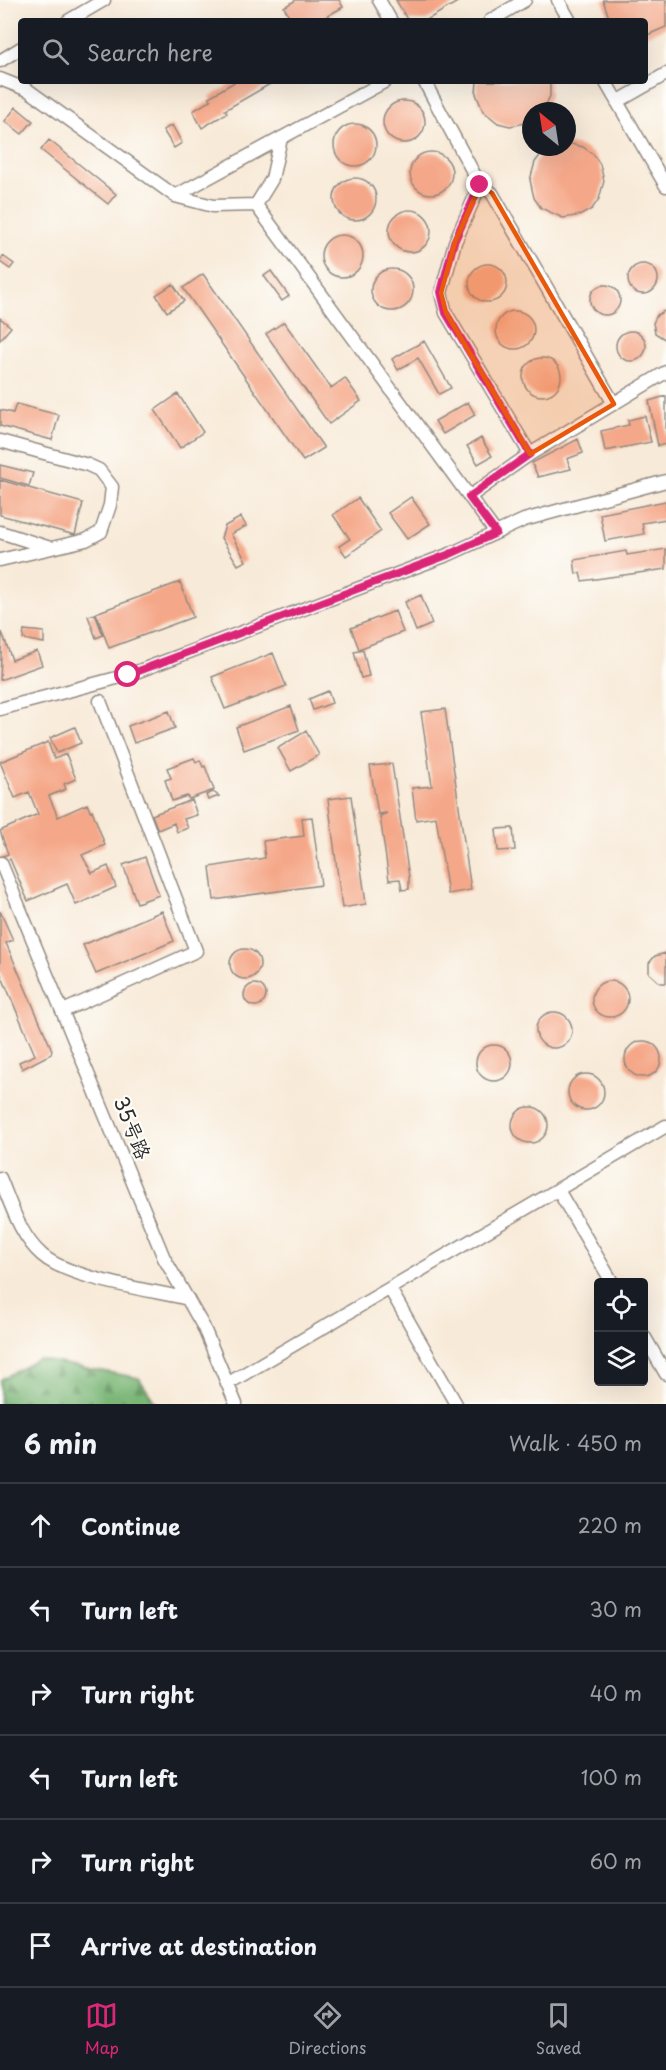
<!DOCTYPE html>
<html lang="en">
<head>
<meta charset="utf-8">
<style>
	body { margin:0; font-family:"Playpen Sans","LXGW WenKai TC",sans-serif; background:#242831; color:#f1f3f6 }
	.controls { position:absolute; right:18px; bottom:18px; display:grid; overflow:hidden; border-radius:6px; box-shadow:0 6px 24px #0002 }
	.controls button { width:54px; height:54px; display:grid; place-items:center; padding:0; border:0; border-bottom:2px solid #363941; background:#171b24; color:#f1f3f6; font:30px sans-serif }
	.compass { position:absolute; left:522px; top:102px; width:54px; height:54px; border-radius:50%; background:#171b24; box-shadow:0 6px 24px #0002; rotate:330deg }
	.stop { position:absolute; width:18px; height:18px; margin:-14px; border:4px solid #db2777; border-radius:50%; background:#fff }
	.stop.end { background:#db2777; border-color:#fff; box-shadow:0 2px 6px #0008 }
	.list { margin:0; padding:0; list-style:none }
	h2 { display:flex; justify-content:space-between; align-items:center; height:78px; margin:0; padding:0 24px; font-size:26px }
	h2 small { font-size:20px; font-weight:400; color:#9ea1a6 }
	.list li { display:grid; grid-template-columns:39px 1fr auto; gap:18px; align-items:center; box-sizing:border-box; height:84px; padding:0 24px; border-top:2px solid #363941 }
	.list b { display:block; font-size:22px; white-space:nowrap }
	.list em { font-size:20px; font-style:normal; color:#9ea1a6 }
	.icon { flex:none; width:33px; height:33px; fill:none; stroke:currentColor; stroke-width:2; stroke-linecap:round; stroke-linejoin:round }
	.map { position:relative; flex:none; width:666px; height:1404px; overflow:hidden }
	.search { position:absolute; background:#171b24; box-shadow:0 6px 24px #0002; left:18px; right:18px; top:18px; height:66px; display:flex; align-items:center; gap:15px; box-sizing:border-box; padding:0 21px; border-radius:6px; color:#9ea1a6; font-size:22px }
	.sheet { height:582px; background:#171b24 }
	nav { display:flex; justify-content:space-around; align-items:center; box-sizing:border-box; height:84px; border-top:2px solid #363941; background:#171b24; font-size:16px; color:#9ea1a6 }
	nav a { display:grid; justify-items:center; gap:3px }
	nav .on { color:#db2777 }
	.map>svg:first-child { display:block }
	.forest { fill:url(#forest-firs); stroke:#527050; stroke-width:1.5 }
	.building { fill:#f5a889 }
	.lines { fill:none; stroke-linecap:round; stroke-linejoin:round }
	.minor-casing { stroke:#928a82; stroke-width:15 }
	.minor { stroke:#fff; stroke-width:12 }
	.route { stroke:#db2777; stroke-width:8 }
	.marked { fill:#e8590c; fill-opacity:0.2; stroke:#e8590c; stroke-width:4.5; stroke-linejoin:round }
	.labels { text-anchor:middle; stroke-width:4.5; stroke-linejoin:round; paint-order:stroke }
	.street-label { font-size:20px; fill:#2b2b2b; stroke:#fdfcf7 }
</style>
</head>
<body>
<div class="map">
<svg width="666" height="1404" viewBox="0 0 666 1404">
	<defs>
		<pattern id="forest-firs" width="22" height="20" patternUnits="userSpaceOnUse" patternTransform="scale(1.5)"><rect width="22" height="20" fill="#7ab676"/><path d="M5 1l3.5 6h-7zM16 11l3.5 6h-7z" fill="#649461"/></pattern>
	</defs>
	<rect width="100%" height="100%" fill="#fdfcf7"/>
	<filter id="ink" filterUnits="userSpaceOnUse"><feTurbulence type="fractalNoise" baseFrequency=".0167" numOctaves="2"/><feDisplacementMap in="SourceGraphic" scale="12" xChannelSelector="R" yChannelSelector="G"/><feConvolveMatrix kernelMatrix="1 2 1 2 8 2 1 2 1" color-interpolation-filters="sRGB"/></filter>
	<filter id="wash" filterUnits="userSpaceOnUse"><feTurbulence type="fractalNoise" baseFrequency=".008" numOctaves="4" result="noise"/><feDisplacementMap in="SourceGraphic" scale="24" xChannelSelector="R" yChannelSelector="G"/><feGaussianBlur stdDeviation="1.35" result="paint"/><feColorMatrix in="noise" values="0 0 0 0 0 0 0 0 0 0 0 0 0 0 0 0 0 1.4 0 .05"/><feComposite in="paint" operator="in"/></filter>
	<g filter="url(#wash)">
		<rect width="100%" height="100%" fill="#f8ead8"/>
		<!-- forest -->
		<path class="forest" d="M38,1359L139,1378L156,1404H0V1380Z"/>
		<g id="blocks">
			<!-- building -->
			<path class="building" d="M296,0H339L343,7L319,21H292L284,7Z
				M396,0H461L425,21H408Z
				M603,0H666V27L645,36V21H610Z
				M236,81H268L270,84L225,110L227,113L202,128L193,111L211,100L209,97Z
				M477,81H550V96L543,111H531V122L510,126L498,123L483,111L476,94Z
				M383 122a21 21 0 1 1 42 0a21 21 0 1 1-42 0Z
				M16,107L33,121L22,134L5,121Z
				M334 145a21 21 0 1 1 42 0a21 21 0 1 1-42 0Z
				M172,125L182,143L174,148L163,130Z
				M49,140L116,194L108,204L41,150Z
				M567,143L583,147L593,154L600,164L604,181L599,199L592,209L581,215L563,218L541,208L534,198L530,180L535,162L542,153L551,147H567Z
				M410 173a21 21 0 1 1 42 0a21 21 0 1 1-42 0Z
				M334 199a21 21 0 1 1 42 0a21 21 0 1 1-42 0Z
				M389 231a21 21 0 1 1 42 0a21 21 0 1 1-42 0Z
				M321 256a21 21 0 1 1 42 0a21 21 0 1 1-42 0Z
				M3,256L14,264L10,269L0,262Z
				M469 283a19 19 0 1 1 38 0a19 19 0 1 1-38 0Z
				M628 279a15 15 0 1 1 30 0a15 15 0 1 1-30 0Z
				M371 290a21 21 0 1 1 42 0a21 21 0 1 1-42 0Z
				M271,271L289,296L282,301L264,276Z
				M203,274L324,448L303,461L183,288Z
				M173,284L184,301L167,312L156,295Z
				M590 300a15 15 0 1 1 30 0a15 15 0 1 1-30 0Z
				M666,310V340L655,333L653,323L657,315Z
				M496 330a19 19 0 1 1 38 0a19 19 0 1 1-38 0Z
				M0,318L11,327L0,340Z
				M284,322L331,388L345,378L361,401L329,424L266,334Z
				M616 346a15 15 0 1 1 30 0a15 15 0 1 1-30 0Z
				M424,341L451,388L439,394L418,358L398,370L392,359Z
				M523 377a19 19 0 1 1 38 0a19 19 0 1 1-38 0Z
				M178,394L203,432L180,448L155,410Z
				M666,396V444L658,446L649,401Z
				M468,402L475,415L443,434L435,421Z
				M16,404L59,415L52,440L0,426V410L13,413Z
				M645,416L651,442L605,451L601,431L629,425L628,420Z
				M481,438L492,456L478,464L467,446Z
				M578,439L583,453L567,459L571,469L538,477L532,463Z
				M0,465L33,473L29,486L0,478Z
				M0,480L83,503L75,535L0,515Z
				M411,497L430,524L407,539L388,513Z
				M358,498L381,531L346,556L339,546L350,539L333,515Z
				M666,501V519L642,523L644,534L605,541L600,514Z
				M241,517L246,526L231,534L246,561L238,565L221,538L225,526Z
				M666,549V569L582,581L580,573L576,574L574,560L626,551L627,555Z
				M180,582L193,617L109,648L96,613Z
				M421,595L432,624L416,631L405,602Z
				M395,611L403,632L359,649L351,628Z
				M95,614L103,635L96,638L88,616Z
				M24,630L44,632V643L23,639Z
				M2,632L12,660L37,651L42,665L0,680Z
				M363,650L369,676L361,678L354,652Z
				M273,653L286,686L225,709L212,677Z
				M328,691L332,703L313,710L309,699Z
				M291,706L299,730L244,750L236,727Z
				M445,709L471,890L448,894L436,817L416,820L412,788L432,786L421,712Z
				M169,711L175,728L134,743L128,726Z
				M75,727L81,743L57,753L50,738Z
				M306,731L319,755L291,771L278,748Z
				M48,742L54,759L66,754L76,779L64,784L66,789L49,796L58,817L87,804L90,811L92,810L105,845L82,855L92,873L108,866L116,887L76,905L67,884L28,901L10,859L0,863V857L8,854L0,831L38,814L29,792L15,798L0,762Z
				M194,758L196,762L200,760L203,767L205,766L214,790L189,799L187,796L172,801L165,780L171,778L167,768Z
				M392,764L409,877V889L402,890L400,879L389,880L380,816L387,813L378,814L370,766Z
				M213,792L219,796L208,800L206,795Z
				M351,796L366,904L342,908L328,799Z
				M192,800L197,815L184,819L188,828L177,832L174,823L158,830L152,815Z
				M312,817L321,885L214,900L210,867L265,858L263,841L304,836L302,818Z
				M513,828L515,850L498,851L496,829Z
				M145,857L159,895L137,903L123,865Z
				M0,911L13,940L6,943L52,1050L51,1054L22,1069L19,1062L35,1055L0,972Z
				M162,911L174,941L96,974L83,945Z
				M230 964a15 15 0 1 1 30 0a15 15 0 1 1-30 0Z
				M666,953V983H660L649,973V963L655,956Z
				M592 999a18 18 0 1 1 36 0a18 18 0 1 1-36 0Z
				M244 995a11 11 0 1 1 22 0a11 11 0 1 1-22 0Z
				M536 1030a18 18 0 1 1 36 0a18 18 0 1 1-36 0Z
				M625 1059a18 18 0 1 1 36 0a18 18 0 1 1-36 0Z
				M476 1063a18 18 0 1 1 36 0a18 18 0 1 1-36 0Z
				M568 1092a18 18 0 1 1 36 0a18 18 0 1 1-36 0Z
				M512 1125a18 18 0 1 1 36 0a18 18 0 1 1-36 0Z"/>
		</g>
	</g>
	<g filter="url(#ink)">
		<use href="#blocks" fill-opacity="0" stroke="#928a82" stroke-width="1.5"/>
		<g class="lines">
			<defs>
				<path id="minor" d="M379,0L391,21
					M558,0L570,21
					M68,21L104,0
					M490,21L525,0
					M0,61L21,48
					M0,79L28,90L175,196L386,81
					M424,81L480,185L492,193L614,404
					M605,81L666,186
					M617,102L666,74
					M480,185L455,242L441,293L446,313L530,454
					M175,196L213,206L256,205L272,179L281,138
					M256,205L496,533
					M0,441L88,465L99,470L112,487L110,505L101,532L86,540L0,560
					M469,497L530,454L666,372
					M0,532L50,548
					M0,709L128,675L450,554L524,520L666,481
					M1,863L164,1258L203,1326L236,1404
					M63,1011L196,951L100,701
					M0,1178C11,1204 20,1236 42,1255C69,1279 151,1290 188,1299
					M558,1190L612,1282
					M390,1289L456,1404
					M644,1336L666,1374
					M227,1384L666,1126"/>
			</defs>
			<!-- minor casing -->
			<use href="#minor" class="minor-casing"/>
			<!-- minor -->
			<use href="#minor" class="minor"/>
		</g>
	</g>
	<g class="lines" filter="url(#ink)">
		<!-- route -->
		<path class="route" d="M128,675L450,554L496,533L469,497L530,454L446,313L441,292L454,242L480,185"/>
	</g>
	<!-- marked area -->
	<path class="marked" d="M480,185L492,193L614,404L530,454L446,313L441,293L455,242Z"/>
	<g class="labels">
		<!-- street labels -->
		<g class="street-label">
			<text transform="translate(132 1128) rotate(68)" y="7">35号路</text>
		</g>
	</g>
</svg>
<div class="controls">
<button><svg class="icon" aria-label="locate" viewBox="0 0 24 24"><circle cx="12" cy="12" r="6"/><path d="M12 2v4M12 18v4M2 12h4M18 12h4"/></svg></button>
<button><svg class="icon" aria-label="layers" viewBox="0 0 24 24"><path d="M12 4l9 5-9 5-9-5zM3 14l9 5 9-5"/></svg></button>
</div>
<svg class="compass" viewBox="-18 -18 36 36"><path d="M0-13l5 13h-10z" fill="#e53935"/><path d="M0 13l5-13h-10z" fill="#9ea1a6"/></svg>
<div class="stop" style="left:128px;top:675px"></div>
<div class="stop end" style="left:480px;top:185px"></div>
<div class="search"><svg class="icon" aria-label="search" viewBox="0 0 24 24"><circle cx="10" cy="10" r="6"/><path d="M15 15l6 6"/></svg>Search here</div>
</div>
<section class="sheet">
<h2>6 min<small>Walk · 450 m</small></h2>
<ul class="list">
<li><svg class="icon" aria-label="ahead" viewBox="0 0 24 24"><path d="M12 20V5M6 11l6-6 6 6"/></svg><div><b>Continue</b></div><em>220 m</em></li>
<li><svg class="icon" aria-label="left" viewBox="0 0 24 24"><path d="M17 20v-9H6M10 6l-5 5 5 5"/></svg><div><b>Turn left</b></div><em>30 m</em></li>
<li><svg class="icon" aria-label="right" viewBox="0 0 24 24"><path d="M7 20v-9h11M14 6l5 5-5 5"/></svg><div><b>Turn right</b></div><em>40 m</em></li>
<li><svg class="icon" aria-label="left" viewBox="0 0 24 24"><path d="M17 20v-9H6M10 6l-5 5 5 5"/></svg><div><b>Turn left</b></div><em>100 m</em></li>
<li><svg class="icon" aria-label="right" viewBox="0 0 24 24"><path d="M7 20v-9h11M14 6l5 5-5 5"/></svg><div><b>Turn right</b></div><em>60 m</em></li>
<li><svg class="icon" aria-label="arrive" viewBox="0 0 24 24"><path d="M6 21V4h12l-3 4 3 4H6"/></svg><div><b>Arrive at destination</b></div></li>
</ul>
</section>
<nav>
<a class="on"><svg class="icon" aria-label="map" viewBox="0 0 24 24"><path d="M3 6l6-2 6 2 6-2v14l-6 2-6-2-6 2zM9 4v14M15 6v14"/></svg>Map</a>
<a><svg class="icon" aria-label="directions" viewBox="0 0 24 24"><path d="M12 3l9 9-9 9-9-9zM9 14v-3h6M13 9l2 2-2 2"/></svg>Directions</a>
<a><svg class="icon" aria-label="saved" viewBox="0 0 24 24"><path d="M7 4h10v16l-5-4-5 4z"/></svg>Saved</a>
</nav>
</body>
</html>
